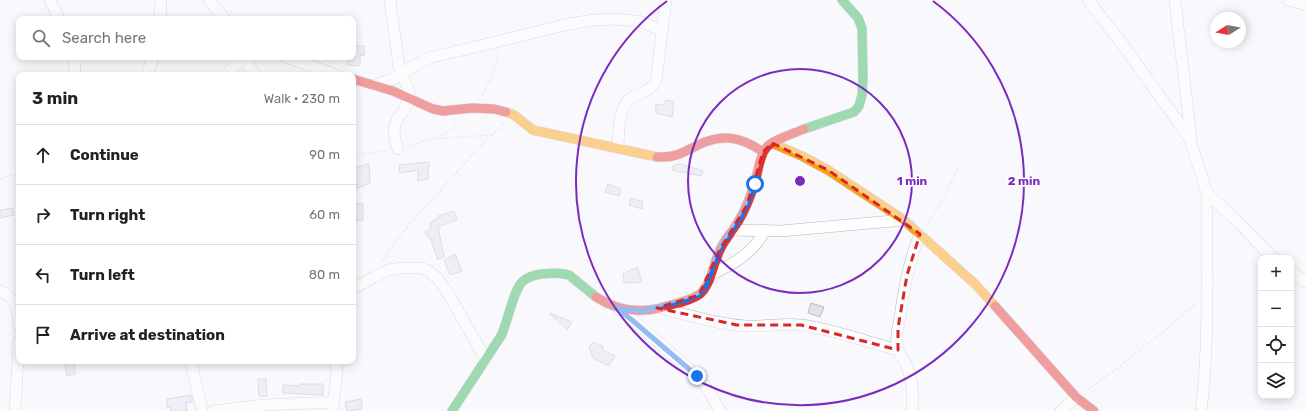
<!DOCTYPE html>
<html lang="en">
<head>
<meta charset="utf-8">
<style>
	body { margin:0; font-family:Rubik,sans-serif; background:#f6f6f6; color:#222 }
	.controls { position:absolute; right:12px; bottom:12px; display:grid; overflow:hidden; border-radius:8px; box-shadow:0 2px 10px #0003 }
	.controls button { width:36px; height:36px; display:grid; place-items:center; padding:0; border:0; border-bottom:1px solid #e0e0e0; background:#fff; color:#222; font:20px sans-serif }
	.compass { position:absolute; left:1210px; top:12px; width:36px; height:36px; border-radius:50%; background:#fff; box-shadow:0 2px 10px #0003; rotate:259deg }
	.stop { position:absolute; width:12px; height:12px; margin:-9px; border:3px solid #1a73e8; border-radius:50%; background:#fff }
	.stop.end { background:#1a73e8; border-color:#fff; box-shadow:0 1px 4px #0008 }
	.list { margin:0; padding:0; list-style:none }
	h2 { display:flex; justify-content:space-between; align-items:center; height:52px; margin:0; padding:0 16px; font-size:17px }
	h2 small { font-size:13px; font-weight:400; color:#767676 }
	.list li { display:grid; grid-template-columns:26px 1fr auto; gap:12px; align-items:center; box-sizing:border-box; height:60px; padding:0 16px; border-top:1px solid #e0e0e0 }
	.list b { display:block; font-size:15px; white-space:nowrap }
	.list em { font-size:13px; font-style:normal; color:#767676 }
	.icon { flex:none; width:22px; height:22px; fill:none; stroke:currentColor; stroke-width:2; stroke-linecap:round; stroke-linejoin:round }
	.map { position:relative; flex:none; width:1306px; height:411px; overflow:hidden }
	.search { position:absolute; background:#fff; box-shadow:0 2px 10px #0003; left:16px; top:16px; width:340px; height:44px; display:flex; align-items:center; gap:10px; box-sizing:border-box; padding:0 14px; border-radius:8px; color:#767676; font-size:15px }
	.panel { position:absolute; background:#fff; box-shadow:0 2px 10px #0003; left:16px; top:72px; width:340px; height:292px; border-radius:8px }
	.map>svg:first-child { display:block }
	.building { fill:#e2e2ef; stroke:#bcbcc1 }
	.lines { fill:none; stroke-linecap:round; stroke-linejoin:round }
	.street-casing { stroke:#b7b7bd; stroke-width:12 }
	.fast-casing { stroke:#b7b7bd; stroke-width:10 }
	.slow-casing { stroke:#b7b7bd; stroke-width:10 }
	.jam-casing { stroke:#b7b7bd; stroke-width:10 }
	.path { stroke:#dedee0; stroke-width:1.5; stroke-dasharray:3 2; stroke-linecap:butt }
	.street { stroke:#fefeff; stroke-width:11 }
	.fast { stroke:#30b455; stroke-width:9 }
	.slow { stroke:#ff9f0a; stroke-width:9 }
	.jam { stroke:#e5322d; stroke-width:9 }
	.route { stroke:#1a73e8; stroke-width:5 }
	.marked { fill:none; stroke:#d62828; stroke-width:3; stroke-dasharray:8 5; stroke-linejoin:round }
	.ring { fill:none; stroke:#7b2cbf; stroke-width:2 }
	.centre { fill:#7b2cbf; stroke:#fff; stroke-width:2 }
	.ring-label { font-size:12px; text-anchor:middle; font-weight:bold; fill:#7b2cbf; stroke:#fff; stroke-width:3.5; stroke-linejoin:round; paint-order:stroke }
</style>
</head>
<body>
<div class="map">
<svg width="1306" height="411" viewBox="0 0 1306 411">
	<rect width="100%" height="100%" fill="#f8f8fd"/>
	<!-- building -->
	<path class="building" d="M353,46H364V56L360,55V66L348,65V57H353Z
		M666,100L674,102L672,117L656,113V104L664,105Z
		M429,162V167H428V179L418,181V170L400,173L399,165Z
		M369,164L370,183L357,188L353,187V168Z
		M680,164L703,171L701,176L672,170L673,166Z
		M608,184L621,189L619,196L605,192Z
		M631,198L643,202L642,209L629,205Z
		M353,203L363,204V220H356Z
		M13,208L14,215L0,218V210Z
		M454,211L457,220L438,227L444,257L438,260L430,237H428L425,232L431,228L430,223L438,218V216Z
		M455,254L462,271L450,275L444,260Z
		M637,267L642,282L624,283L623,274Z
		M811,303L824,307L820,317L808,313Z
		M550,313L572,322L567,330L550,314Z
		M593,342L603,346L602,350L615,356L609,366L593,358L589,348Z
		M64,361H74L75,374L67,376Z
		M258,379H266L267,396H259Z
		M300,384H323V395L283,393V385L300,386Z
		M191,395L193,401L186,403L187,411H171L170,407L167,408V399Z
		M361,399L362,409L347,411L345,402Z"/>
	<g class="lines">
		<defs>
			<path id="street" d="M50,0L59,19
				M209,0L225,19
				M390,0L399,67L408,89L410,99L404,110L397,120L394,129L395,139L398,149
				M1088,0L1123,45L1186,133L1190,140L1207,193L1242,226L1262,247L1274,258
				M1175,0L1191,139
				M1288,0L1306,5
				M160,19L161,0
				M74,57L75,75
				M243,57L255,75
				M286,57L336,75
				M147,75L153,57
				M225,75L246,57
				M375,85L393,79L419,63L429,58L569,24L593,20L617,19L642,22L662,31
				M618,148C619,132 617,105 634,96C645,91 649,92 656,81L666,0
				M732,230L781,231L904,220
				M1291,271L1306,282
				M710,275C732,265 754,253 765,230
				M353,289L374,277L388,270L401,268H421L430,272L439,280L449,295L486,360
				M0,291C17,298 17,308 19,325
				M660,308C688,315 717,324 746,326C764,327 783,323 801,325C833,329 866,342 898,350
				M620,311L632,319L697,376L709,391L720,411
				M191,361L202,411
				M15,411L19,341
				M213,411L264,405L334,402
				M332,411L337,373L336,361
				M912,411C913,395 913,381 907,366C905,360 900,356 898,350C895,340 898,327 900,317C904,288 909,260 920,234
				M1061,411L1076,397
				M1201,411C1210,340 1206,265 1207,193"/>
			<path id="fast" d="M804,129L854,112L859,106L862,95L863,78L862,28L858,18L842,0
				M452,411L501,336C508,322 513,290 523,281C528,277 535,275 541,274C550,273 560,272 569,275L596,297"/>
			<path id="slow" d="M506,112L514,115L533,130L657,157
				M772,143L802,156L828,170L904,220L975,284L995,306"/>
			<path id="jam" d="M353,79L393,91L433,109L443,111L472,108L494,109L506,112
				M657,157C675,158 682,153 698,145C722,133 742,137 763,152
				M596,297C616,310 636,314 660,308C673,304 689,302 700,294C711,284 713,265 719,252C723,241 732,232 738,222C745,210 750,198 754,185C758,174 759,156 766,148C772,140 795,133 804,129
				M995,306L1076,397L1094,411"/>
		</defs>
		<!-- street casing -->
		<use href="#street" class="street-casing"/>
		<!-- fast casing -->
		<use href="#fast" class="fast-casing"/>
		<!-- slow casing -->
		<use href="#slow" class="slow-casing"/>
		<!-- jam casing -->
		<use href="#jam" class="jam-casing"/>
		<!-- path -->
		<path class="path" d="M482,96L495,68L498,54L496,53
			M441,136L449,131L458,122
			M407,147L430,139L491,135
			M353,155L387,151
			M0,179L9,175L19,174
			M928,223L948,190L959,166
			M383,261C401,231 426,206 449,181C467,161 484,141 505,123
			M1087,390C1106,377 1124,363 1142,348C1161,334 1179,319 1196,302"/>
		<!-- street -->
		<use href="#street" class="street"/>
		<!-- fast -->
		<use href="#fast" class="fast"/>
		<!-- slow -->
		<use href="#slow" class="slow"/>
		<!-- jam -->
		<use href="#jam" class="jam"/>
	</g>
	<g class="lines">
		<!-- route -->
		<path class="route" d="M697,376L632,320L616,308L641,311L687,300L699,295L706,286L719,251L725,240L738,222L747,205L755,184"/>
	</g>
	<!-- marked area -->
	<path d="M0 0H1306V411H0ZM772,143L828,170L920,234L907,275L898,328V350L801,325H737L657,308L699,295L719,251L747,205L763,152Z" fill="#f8f8fd" fill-opacity=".55" fill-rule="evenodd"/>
	<path class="marked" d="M772,143L828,170L920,234L907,275L898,328V350L801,325H737L657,308L699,295L719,251L747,205L763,152Z"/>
	<!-- distance rings -->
	<g class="ring">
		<circle cx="800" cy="181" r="112"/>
		<path d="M933 1A224 224 0 1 1 667 1"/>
	</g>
	<circle cx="800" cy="181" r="6" class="centre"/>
	<g class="ring-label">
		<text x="912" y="185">1 min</text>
		<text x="1024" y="185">2 min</text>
	</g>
</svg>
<div class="controls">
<button>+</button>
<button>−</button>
<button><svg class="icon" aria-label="locate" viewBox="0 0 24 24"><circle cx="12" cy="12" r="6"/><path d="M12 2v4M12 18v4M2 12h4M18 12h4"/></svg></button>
<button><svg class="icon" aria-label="layers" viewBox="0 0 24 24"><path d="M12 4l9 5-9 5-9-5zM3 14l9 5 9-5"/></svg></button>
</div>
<svg class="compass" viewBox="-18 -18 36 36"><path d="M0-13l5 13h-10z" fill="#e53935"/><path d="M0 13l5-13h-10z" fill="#767676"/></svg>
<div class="stop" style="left:755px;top:184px"></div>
<div class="stop end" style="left:697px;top:376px"></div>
<div class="search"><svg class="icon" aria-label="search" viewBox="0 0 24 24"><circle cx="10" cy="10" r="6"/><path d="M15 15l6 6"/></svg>Search here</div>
<section class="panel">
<h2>3 min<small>Walk · 230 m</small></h2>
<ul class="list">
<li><svg class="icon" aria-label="ahead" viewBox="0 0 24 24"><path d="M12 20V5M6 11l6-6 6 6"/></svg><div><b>Continue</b></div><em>90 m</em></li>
<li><svg class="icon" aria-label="right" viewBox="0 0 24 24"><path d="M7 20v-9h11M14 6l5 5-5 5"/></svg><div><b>Turn right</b></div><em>60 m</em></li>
<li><svg class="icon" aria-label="left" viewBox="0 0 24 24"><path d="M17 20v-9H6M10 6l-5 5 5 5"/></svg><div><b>Turn left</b></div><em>80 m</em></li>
<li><svg class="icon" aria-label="arrive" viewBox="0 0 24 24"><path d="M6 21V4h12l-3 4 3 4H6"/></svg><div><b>Arrive at destination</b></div></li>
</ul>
</section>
</div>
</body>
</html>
